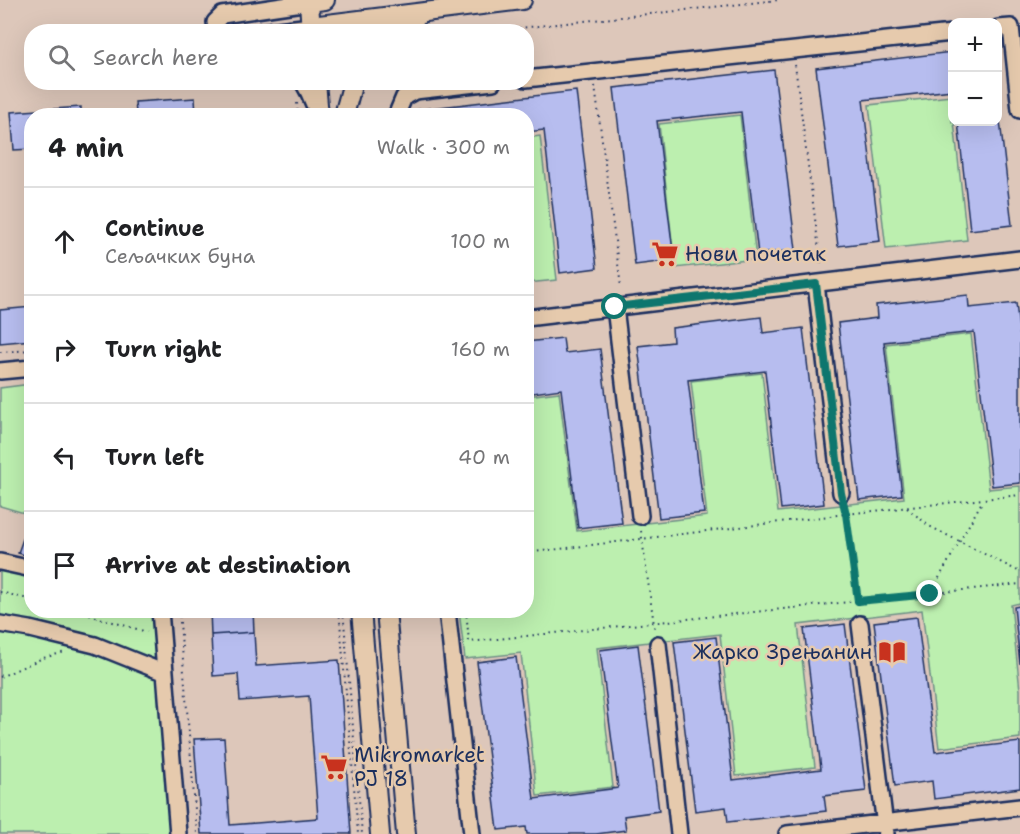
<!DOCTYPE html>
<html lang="en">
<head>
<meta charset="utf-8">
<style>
	body { margin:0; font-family:"Shantell Sans",sans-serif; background:#f6f6f6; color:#202124 }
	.controls { position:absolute; right:18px; top:18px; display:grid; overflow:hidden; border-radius:12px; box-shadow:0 6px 24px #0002 }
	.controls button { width:54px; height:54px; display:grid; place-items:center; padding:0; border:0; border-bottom:2px solid #e0e0e0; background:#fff; color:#202124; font:30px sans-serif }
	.stop { position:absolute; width:18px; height:18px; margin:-14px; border:4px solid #0f766e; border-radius:50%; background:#fff }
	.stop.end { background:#0f766e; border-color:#fff; box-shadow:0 2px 6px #0008 }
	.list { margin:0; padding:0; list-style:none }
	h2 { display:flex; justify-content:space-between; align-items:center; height:78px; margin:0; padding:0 24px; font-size:26px }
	h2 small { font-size:20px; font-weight:400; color:#757577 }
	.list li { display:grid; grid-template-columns:39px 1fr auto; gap:18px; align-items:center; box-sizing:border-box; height:108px; padding:0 24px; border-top:2px solid #e0e0e0 }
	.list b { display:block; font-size:22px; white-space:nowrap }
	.list p { margin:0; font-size:20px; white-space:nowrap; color:#757577 }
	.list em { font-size:20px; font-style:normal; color:#757577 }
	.icon { flex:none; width:33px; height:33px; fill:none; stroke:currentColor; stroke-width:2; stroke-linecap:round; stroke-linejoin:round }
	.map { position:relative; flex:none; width:1020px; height:834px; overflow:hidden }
	.search { position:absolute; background:#fff; box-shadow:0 6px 24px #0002; left:24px; top:24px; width:510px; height:66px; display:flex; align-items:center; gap:15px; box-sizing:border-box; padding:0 21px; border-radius:24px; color:#757577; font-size:22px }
	.panel { position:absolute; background:#fff; box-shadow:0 6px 24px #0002; left:24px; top:108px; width:510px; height:510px; border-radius:24px }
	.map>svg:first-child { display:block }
	.green { fill:#bcefaf; stroke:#6c8f86; stroke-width:1.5 }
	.building { fill:#b7bdef; stroke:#1b2f5e; stroke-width:1.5 }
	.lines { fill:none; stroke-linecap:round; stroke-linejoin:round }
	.minor-casing { stroke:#1b2f5e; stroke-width:20 }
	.major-casing { stroke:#1b2f5e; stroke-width:22 }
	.path { stroke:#1b2f5e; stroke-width:2; stroke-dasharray:1.5 4.5; stroke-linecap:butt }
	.minor { stroke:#e6caad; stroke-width:15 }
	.major { stroke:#e6caad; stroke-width:18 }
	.route { stroke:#0f766e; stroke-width:8 }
	.labels { text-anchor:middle; stroke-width:5; stroke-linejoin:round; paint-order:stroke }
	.poi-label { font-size:21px; fill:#1b2f5e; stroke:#e6caad; text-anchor:start }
</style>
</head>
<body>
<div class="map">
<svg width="1020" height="834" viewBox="0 0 1020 834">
	<rect width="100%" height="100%" fill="#ddc7ba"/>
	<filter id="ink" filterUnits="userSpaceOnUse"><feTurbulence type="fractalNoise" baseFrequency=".0167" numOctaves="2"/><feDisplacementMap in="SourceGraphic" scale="12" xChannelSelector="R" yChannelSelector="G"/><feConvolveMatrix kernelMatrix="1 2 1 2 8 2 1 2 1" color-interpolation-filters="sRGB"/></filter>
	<g filter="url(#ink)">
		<!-- green -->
		<path class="green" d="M951,96L952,122H954L967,240L886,249L869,105Z
			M740,115L756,259L675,268L659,124Z
			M540,136L557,280L527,283V138Z
			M971,334L989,489L1020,486V603L1011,605L1020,690V738L939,748L922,610L798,625L815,767L736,776L720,634L597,648L613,787L537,796L521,653L465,659L459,611L526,610L527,396L559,392L577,531L707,516L691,381L762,373L778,512L904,498L886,344Z
			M31,384H32L31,515L0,506V388Z
			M0,568L31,575L32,610L155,611L159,665L0,617Z
			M0,629L94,651L160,677L172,834H0Z"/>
		<!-- building -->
		<path class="building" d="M952,52V90L863,100L880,241L838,246L816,68Z
			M774,70L796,250L758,254L741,112L657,121L674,260L635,265L614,88Z
			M576,91L597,268L560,273L544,130L526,132V116H416L415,110Z
			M195,98L196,116H144V113H136L135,102Z
			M998,103L1012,225L970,230L958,122H998Z
			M81,107V115L32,116V149L14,150L11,112Z
			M968,295L969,308L1016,303L1020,338V483L992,486L974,332L884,342L902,495L859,500L838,323L877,318L876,305Z
			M32,307V340L0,343V310Z
			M761,317L763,333L803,328L824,504L781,509L765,371L688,380L704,513L659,518L638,346L673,342L672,328Z
			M563,338L565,353L600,349L622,523L578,528L561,389L526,394V342Z
			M30,519L32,520V557L18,553Z
			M1020,606V664L1014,607Z
			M210,610H253L254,632L211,635Z
			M917,617L935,752L1020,742V788L934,799L932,781L895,786L874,622Z
			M845,624L866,791L824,796L826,811L728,822L726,807L695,811L674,642L716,637L733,780L821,769L804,629Z
			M254,632L256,666L339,660L351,834H201L194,739L224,738L230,825L318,818L309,696L240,701L238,674L213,676L211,635Z
			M638,645L659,811L624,816L626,830L596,834H527L526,827L498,830L477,662L516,657L534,799L618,788L600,650Z"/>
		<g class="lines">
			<defs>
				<path id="minor" d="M998,28L1011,27L1020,110
					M218,32L216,30L215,22L222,15L309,2V0
					M261,32L311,26
					M526,79L952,33
					M303,82L309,93L316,109
					M396,116L404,97L415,91L493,82
					M816,284L841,493
					M615,307L640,516
					M526,318L1020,259
					M0,371L32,368
					M0,562L32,569
					M160,610L178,834
					M447,610L472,834
					M0,624L30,629L95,645L165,673
					M860,624L886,834
					M658,644L679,834
					M787,834L1020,807"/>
				<path id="major" d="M311,26L522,0
					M311,32L309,2L325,0
					M392,32L418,16
					M316,82L319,116
					M344,115L353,82
					M361,610L380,834
					M386,610L406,834"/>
			</defs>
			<!-- minor casing -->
			<use href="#minor" class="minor-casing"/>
			<!-- major casing -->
			<use href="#major" class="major-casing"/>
			<!-- path -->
			<path class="path" d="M483,32L778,0
				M795,65L821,265
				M595,86L621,287
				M297,103L298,116
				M0,352L32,350
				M844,508L859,609
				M907,508L929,526L1020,572
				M641,531L655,632
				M526,553L846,514L1020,495
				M0,592L32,600
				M930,594L983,500
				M72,610L147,632
				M179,610L197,834
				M339,610L358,834
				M343,610L362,834
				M466,610L469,642L1020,584
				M0,677L43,658L65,652"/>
			<!-- minor -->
			<use href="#minor" class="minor"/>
			<!-- major -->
			<use href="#major" class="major"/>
		</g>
	</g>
	<g class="lines" filter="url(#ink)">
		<!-- route -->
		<path class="route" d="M615,307L816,284L841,493L846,514L858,601L930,594"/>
	</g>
	<!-- icons -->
	<defs>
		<symbol id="supermarket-bare" viewBox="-9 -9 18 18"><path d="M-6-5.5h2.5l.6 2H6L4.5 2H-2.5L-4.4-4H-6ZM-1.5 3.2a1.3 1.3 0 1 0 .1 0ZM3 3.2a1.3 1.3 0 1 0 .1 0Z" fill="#c8321e" stroke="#e6caad" stroke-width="2.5" paint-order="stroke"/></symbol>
		<symbol id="library-bare" viewBox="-9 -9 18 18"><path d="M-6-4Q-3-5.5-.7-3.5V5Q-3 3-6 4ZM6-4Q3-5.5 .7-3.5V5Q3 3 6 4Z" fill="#c8321e" stroke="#e6caad" stroke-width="2.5" paint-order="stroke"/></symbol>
	</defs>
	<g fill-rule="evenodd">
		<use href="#supermarket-bare" x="646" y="235" width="38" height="38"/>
		<use href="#library-bare" x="873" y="633" width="38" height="38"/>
		<use href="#supermarket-bare" x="315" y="748" width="38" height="38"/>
	</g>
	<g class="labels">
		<!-- poi labels -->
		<g class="poi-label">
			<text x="685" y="261">Нови почетак</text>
			<text x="872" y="659" text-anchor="end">Жарко Зрењанин</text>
			<text x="354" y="762">Mikromarket<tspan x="354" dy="24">PJ 18</tspan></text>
		</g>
	</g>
</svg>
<div class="controls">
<button>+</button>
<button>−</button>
</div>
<div class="stop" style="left:615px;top:307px"></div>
<div class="stop end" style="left:930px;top:594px"></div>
<div class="search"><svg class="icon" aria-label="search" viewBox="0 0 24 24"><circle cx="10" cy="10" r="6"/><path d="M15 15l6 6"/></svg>Search here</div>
<section class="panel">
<h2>4 min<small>Walk · 300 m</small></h2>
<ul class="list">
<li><svg class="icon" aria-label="ahead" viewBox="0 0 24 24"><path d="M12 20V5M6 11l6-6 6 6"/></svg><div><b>Continue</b><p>Сељачких буна</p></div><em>100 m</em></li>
<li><svg class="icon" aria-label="right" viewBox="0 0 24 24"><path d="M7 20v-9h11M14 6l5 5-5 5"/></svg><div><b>Turn right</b></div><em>160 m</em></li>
<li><svg class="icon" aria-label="left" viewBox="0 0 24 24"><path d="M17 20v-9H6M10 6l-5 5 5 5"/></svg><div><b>Turn left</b></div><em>40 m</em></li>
<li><svg class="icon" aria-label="arrive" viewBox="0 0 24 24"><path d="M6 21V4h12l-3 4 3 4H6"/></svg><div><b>Arrive at destination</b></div></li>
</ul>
</section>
</div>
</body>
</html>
